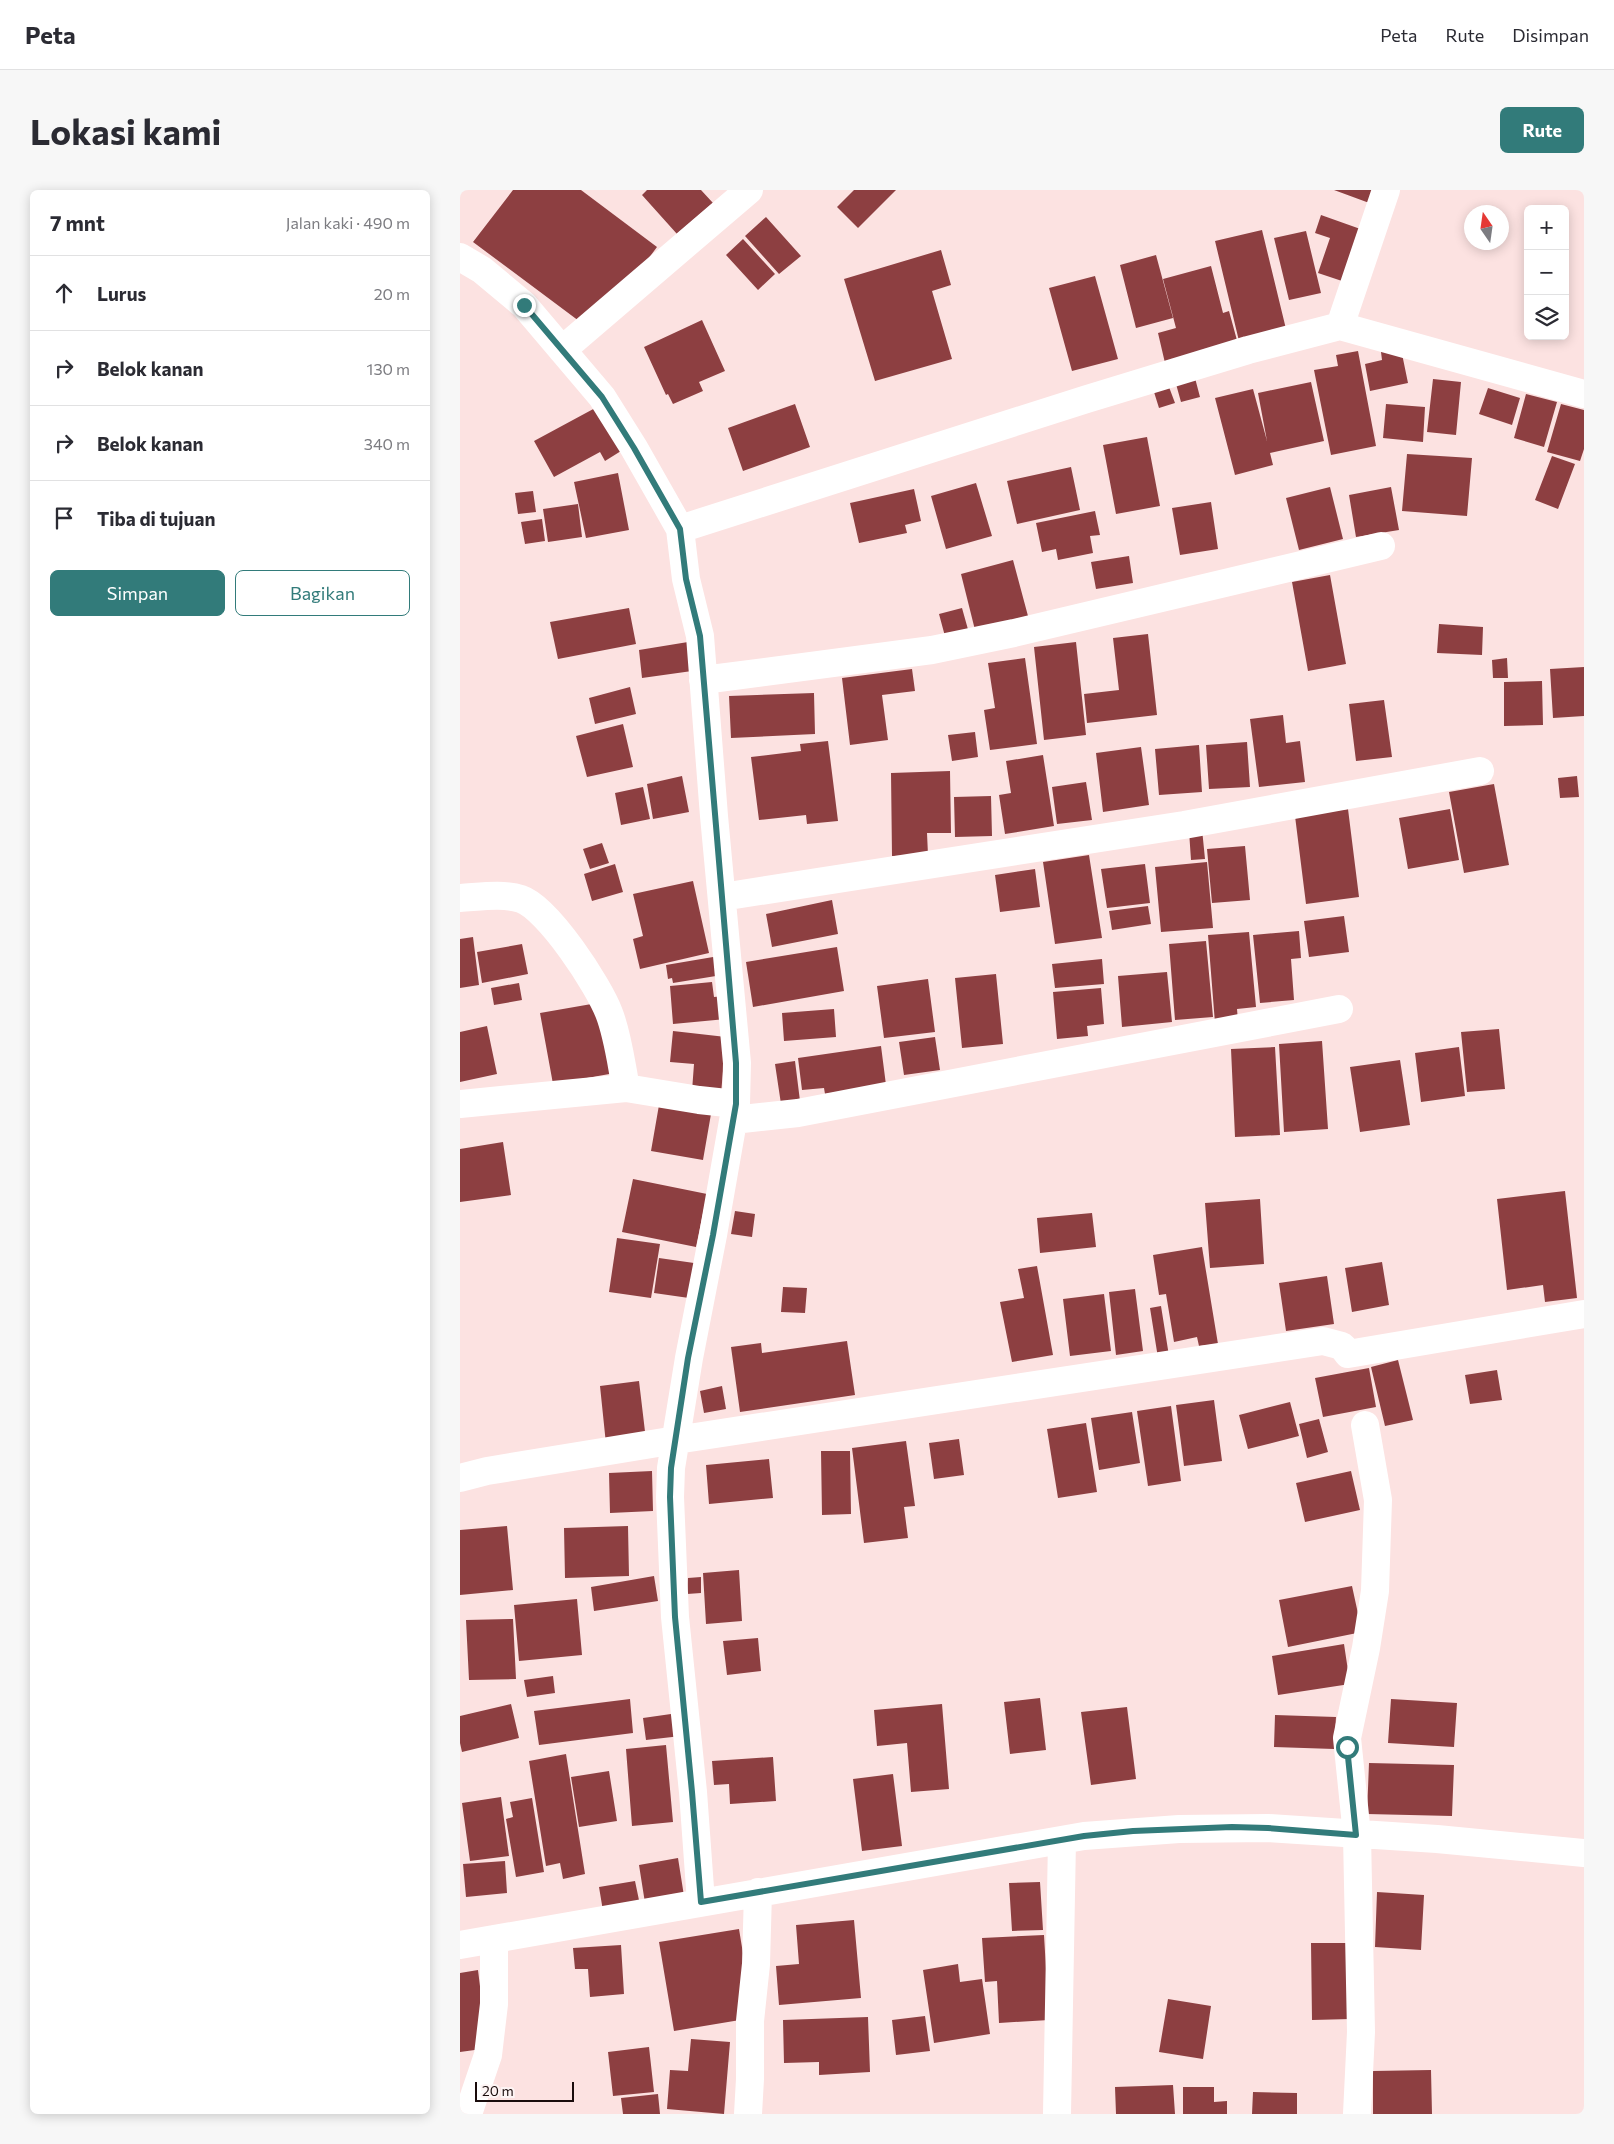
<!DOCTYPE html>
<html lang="id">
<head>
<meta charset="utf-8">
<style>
	body { margin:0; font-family:Commissioner,sans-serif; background:#f7f7f7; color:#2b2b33 }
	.controls { position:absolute; right:15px; top:15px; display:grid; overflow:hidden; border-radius:8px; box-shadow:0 2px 12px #0003 }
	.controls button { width:45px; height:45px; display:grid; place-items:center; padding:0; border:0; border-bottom:1px solid #e1e1e2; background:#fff; color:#2b2b33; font:25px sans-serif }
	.compass { position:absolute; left:1004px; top:15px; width:45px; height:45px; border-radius:50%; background:#fff; box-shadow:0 2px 12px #0003; rotate:347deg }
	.scale { position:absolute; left:15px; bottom:12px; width:99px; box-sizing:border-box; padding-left:5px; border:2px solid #1a0c0c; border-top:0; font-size:14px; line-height:18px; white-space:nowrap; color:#1a0c0c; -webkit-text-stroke:4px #fdf4f4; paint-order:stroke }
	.stop { position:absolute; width:15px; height:15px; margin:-11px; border:4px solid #327b7a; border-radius:50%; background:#fff }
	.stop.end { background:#327b7a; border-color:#fff; box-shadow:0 1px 5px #0008 }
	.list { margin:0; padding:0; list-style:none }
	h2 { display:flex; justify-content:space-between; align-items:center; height:65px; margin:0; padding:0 20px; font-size:21px }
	h2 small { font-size:16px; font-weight:400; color:#7c7c81 }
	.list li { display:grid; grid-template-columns:32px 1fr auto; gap:15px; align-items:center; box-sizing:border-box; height:75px; padding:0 20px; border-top:1px solid #e1e1e2 }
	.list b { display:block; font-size:19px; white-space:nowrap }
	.list em { font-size:16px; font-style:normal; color:#7c7c81 }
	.actions { display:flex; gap:10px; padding:15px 20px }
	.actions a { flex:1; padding:11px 0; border:1px solid #327b7a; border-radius:8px; text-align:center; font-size:18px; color:#327b7a }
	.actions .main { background:#327b7a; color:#fff }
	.icon { flex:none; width:28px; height:28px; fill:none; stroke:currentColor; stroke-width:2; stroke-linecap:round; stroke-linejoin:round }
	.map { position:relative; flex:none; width:1124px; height:1924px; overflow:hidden; border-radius:8px }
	header { display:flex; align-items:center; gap:30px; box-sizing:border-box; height:70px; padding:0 25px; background:#fff; border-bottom:1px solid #e1e1e2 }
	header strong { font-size:24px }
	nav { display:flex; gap:28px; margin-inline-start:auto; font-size:18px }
	.intro { display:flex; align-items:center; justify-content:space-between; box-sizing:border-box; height:120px; padding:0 30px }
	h1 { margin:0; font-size:35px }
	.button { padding:12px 22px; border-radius:8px; background:#327b7a; color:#fff; font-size:18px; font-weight:700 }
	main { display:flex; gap:30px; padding:0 30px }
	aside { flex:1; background:#fff; border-radius:8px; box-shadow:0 2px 12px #0003 }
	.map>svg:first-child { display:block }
	.building { fill:#8d3f41 }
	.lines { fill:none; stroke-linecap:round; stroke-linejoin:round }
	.minor { stroke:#fff; stroke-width:28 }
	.route { stroke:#327b7a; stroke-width:6 }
</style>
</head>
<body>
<header>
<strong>Peta</strong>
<nav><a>Peta</a><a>Rute</a><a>Disimpan</a></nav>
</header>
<div class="intro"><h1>Lokasi kami</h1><a class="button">Rute</a></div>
<main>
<aside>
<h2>7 mnt<small>Jalan kaki · 490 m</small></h2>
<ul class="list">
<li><svg class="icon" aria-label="ahead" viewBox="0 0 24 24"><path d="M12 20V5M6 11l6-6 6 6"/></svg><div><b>Lurus</b></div><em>20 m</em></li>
<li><svg class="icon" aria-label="right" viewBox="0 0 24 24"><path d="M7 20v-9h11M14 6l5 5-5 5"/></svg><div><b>Belok kanan</b></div><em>130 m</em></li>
<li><svg class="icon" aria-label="right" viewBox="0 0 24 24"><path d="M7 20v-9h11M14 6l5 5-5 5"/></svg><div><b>Belok kanan</b></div><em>340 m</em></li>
<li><svg class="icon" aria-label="arrive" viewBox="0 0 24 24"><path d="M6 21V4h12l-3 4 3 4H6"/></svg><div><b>Tiba di tujuan</b></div></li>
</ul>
<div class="actions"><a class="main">Simpan</a><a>Bagikan</a></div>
</aside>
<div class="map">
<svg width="1124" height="1924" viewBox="0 0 1124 1924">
	<rect width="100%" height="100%" fill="#fce2e1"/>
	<!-- building -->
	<path class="building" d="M53,0H121L197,57L164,101L127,137L13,52Z
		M187,0H241L253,13L217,44L182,5Z
		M394,0H436L398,38L377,17Z
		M874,0H917L912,14Z
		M861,25L906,41L888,93L858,83L870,48L855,43Z
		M306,27L341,66L319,84L285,46Z
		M802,40L826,139L779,151L755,51Z
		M846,41L861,103L829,110L814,48Z
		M283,49L315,84L298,100L266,65Z
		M481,60L491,95L472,101L492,169L415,191L384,89Z
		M696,65L713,128L676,138L660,75Z
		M751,76L763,123L769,121L778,154L705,173L698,143L716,138L703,89Z
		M635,86L658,169L612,181L589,98Z
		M242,130L265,181L239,192L243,201L213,214L208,204L206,205L184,157Z
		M941,159L948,193L910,201L905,174L922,170L921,162Z
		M898,161L916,256L871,265L854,180L878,176L876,165Z
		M735,188L740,207L721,212L716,194Z
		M973,189L1001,192L996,245L967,242Z
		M851,192L864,251L810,263L813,275L775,285L755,208L793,199L807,251L798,203Z
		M709,197L715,213L699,218L694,202Z
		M1028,198L1060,208L1052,235L1019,224Z
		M1066,204L1097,212L1084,257L1054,248Z
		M335,214L350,257L283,281L268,238Z
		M926,214L965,217L963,252L923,248Z
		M1101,214L1124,220V259L1120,271L1087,262Z
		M137,217L161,261L145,271L140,262L94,287L74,251Z
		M687,247L700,316L656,324L643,255Z
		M947,264L1012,268L1007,326L942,321Z
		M1092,266L1115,274L1098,319L1075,310Z
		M611,277L620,320L557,334L547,291Z
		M158,283L169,340L126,348L114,292Z
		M516,293L532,346L486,359L471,306Z
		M870,297L883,349L839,360L826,308Z
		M931,297L939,340L896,347L889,305Z
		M454,299L461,331L445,335L447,343L399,353L390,313Z
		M73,301L76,322L58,324L55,303Z
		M751,312L758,359L720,365L712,318Z
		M118,314L122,347L88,352L83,319Z
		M635,321L640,345L630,346L633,363L598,370L596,359L582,362L576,333Z
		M82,329L85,351L65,354L61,332Z
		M669,366L673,393L636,399L631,372Z
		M553,370L568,426L515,440L501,384Z
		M870,385L886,474L848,481L832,392Z
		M169,418L176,454L98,469L90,432Z
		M502,418L509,443L486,450L479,424Z
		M979,434L1023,437L1022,465L977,463Z
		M688,444L697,525L627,533L624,504L659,500L653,448Z
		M228,452L232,481L182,488L179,460Z
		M616,452L626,545L584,550L574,457Z
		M565,468L577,554L530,560L524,520L535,518L528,473Z
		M1047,468L1048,488H1033L1032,470Z
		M1124,477V526L1093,528L1090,479Z
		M452,479L455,501L422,505L428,550L390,555L382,488Z
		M1082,491L1083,535L1044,536V492Z
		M170,497L176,524L135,534L129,508Z
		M354,503L355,544L271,548L269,506Z
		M924,510L932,567L896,571L889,514Z
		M823,525L826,553L840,551L845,592L799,597L790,529Z
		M163,534L173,577L127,587L116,546Z
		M515,542L518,567L492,571L488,545Z
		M368,551L378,631L347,634L346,625L299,630L291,567L341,561L340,554Z
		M787,552L790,597L749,599L746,555Z
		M739,555L742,602L699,605L695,559Z
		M681,557L689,615L643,622L636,563Z
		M583,565L594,636L545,644L539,605L551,603L546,571Z
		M490,581L491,643H467L468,665L432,666L431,583Z
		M222,586L229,622L193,629L187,594Z
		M1117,586L1119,607L1100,608L1098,588Z
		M626,592L632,630L597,634L592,597Z
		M1034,594L1049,675L1004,683L989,602Z
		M183,597L190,629L161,635L155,603Z
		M531,606L532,646L495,647L494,607Z
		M888,619L899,707L846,714L835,626Z
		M990,619L999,670L948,679L939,628Z
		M742,639L745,669L731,670L729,641Z
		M142,653L149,673L130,679L123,659Z
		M785,656L790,710L752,713L747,659Z
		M629,665L642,748L595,754L583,672Z
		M747,672L753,738L701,742L695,677Z
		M155,674L163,702L132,711L124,684Z
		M685,674L690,713L647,718L641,679Z
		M575,679L580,717L540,722L535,685Z
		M233,691L249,763L180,779L173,749L183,746L173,704Z
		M372,710L378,744L312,757L306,724Z
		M688,716L691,734L652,740L649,721Z
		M884,726L889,762L849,767L844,731Z
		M839,741L841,768L831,769L834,810L800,813L793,745Z
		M789,742L796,817L777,819L778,831L755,833L748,745Z
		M13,747L19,795L0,798V749Z
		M746,751L753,827L715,830L709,754Z
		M62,754L68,784L22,793L17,762Z
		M377,757L384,801L293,817L286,772Z
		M259,766L262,785L213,793L212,788L208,789L206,775Z
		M642,769L644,794L595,798L592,774Z
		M707,782L712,832L662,837L658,786Z
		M536,784L543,854L502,858L495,788Z
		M468,789L475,842L424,848L417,796Z
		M252,792L254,807L264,806L266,829L213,834L210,796Z
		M59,793L62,810L34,815L31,798Z
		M641,798L644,834L627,836L628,846L597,849L593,802Z
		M143,812L155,883L93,894L80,823Z
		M374,819L376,847L324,851L322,823Z
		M27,836L37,884L0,892V842Z
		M1039,839L1045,899L1007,902L1001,842Z
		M213,841L266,847L261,904L232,901L234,874L210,872Z
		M475,847L480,880L444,885L439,852Z
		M862,851L868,939L824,942L819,854Z
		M421,856L426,895L365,904L364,898L342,900L338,868Z
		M815,857L820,945L775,947L771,859Z
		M999,857L1005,906L961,912L955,863Z
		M940,870L950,935L900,942L890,877Z
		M335,871L340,911L321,914L315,874Z
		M199,915L251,924L243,970L191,961Z
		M43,952L51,1005L0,1012V959Z
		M173,989L247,1004L236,1057L162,1042Z
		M1105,1001L1117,1108L1085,1112L1083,1095L1047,1100L1037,1009Z
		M800,1009L804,1074L750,1078L745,1013Z
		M275,1021L295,1024L292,1047L271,1044Z
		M632,1023L636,1057L580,1063L577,1028Z
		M157,1048L200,1054L191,1108L149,1102Z
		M742,1057L758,1154L739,1156L737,1147L714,1152L706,1104L699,1105L693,1065Z
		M199,1068L234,1073L229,1108L194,1103Z
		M922,1072L929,1115L892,1122L885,1078Z
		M577,1076L593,1165L552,1172L540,1112L564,1108L558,1079Z
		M867,1086L874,1134L826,1141L819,1093Z
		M323,1097L347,1098L345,1123L321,1122Z
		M675,1099L683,1161L656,1165L649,1102Z
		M644,1104L651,1161L610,1166L603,1109Z
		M701,1116L709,1166L698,1168L690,1118Z
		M387,1151L395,1205L280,1222L271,1157L301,1153L302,1163Z
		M938,1170L953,1230L925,1236L911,1177Z
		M909,1178L916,1217L863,1227L855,1188Z
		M1037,1180L1042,1210L1010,1214L1005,1185Z
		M179,1191L186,1250L146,1254L140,1196Z
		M262,1196L266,1219L244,1223L240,1201Z
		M754,1210L762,1271L724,1276L716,1215Z
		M830,1212L839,1246L788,1259L779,1225Z
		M711,1216L721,1291L688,1296L677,1221Z
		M672,1222L680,1273L639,1280L631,1228Z
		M859,1229L868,1262L847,1268L839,1234Z
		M626,1233L637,1302L598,1308L587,1239Z
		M499,1249L504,1285L474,1289L469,1253Z
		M446,1251L455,1316L444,1317L448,1348L404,1353L392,1258Z
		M361,1261H390L391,1324L362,1325Z
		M309,1269L313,1308L249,1314L246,1275Z
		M192,1281L193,1321L150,1323L149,1283Z
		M891,1281L900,1320L845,1332L836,1293Z
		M47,1336L53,1400L0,1405V1340Z
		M168,1336L169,1386L105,1388L104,1338Z
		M279,1380L282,1431L246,1434L243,1383Z
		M194,1386L198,1411L134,1421L131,1397Z
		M241,1387V1403L227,1404L228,1388Z
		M892,1396L902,1442L828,1457L819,1410Z
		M117,1409L122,1465L59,1471L54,1415Z
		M53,1429L56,1489L9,1490L6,1430Z
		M298,1448L301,1481L267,1485L263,1451Z
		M884,1454L890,1494L818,1505L812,1466Z
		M93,1486L95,1503L67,1507L64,1490Z
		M580,1508L586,1560L550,1564L544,1512Z
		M170,1509L173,1543L79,1555L74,1521Z
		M931,1509L997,1513L994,1557L928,1553Z
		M51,1514L59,1548L2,1562L0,1553V1526Z
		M482,1514L489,1599L451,1602L447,1553L417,1556L414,1520Z
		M667,1517L676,1589L631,1595L621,1522Z
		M218,1523L221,1546L186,1550L183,1528Z
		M815,1525L876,1527L874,1559L814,1557Z
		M206,1555L213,1632L172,1636L166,1559Z
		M106,1564L125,1684L103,1689L100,1673L86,1676L69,1571Z
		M313,1567L316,1611L270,1614L269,1594L254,1595L252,1571Z
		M909,1573L994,1575L992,1626L907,1624Z
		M149,1581L157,1631L119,1637L111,1587Z
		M433,1584L442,1656L402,1661L393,1589Z
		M41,1607L49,1666L10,1671L2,1613Z
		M72,1608L84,1682L56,1687L46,1629L53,1627L50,1612Z
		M218,1668L224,1706L185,1713L179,1675Z
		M45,1671L47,1703L6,1707L3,1674Z
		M175,1691L180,1715L143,1721L139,1697Z
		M580,1692L583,1740L552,1741L549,1693Z
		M917,1702L964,1705L961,1760L915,1757Z
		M394,1730L401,1808L319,1815L316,1776L339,1774L336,1735Z
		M279,1739L288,1794L280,1796L286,1829L214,1841L199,1752Z
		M584,1745L589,1830L539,1833L537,1791L525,1792L522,1748Z
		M851,1753H891V1829L852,1830Z
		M161,1755L164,1804L130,1807L128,1779H115L113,1758Z
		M498,1774L500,1792L522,1789L530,1844L474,1853L463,1780Z
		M18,1780L25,1837L22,1859L0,1862V1783Z
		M708,1809L751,1816L743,1869L699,1862Z
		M465,1826L470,1861L436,1865L432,1830Z
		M408,1827L410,1882L359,1885V1872L324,1873L323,1830Z
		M231,1849L270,1852L264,1924L207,1919L210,1880L228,1881Z
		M189,1857L194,1902L153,1906L148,1862Z
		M971,1880L972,1924H913V1881Z
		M713,1895L715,1924H656L655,1897Z
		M723,1897H754V1912L767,1911V1924H723Z
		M793,1902L837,1903V1924H792Z
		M198,1904L200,1924H163L161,1908Z"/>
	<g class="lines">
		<!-- minor -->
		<path class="minor" d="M0,67L22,80L64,115L142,207L174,258L220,339L226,389L240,446L254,626L277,873L276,914L253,1045L229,1168L211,1278L210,1307L215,1427L233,1602L241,1712
			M880,136L926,0
			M102,160L289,0
			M220,339L627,209L788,160L880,136L1124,204
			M243,490L472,460L554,443L921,356
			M262,707L724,635L1020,581
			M0,708C19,707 43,703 61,709C88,718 139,796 149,823C158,846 161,873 166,898
			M0,914L166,898L239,910L276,914
			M273,930L338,923L879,819
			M0,1288L27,1281L216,1250L863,1151L882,1156L888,1164L1124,1124
			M0,1755L624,1646L719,1639L808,1638L977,1649L1124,1663
			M8,1924L28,1865L34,1814V1749
			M288,1924L290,1889V1831L296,1774L298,1702
			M597,1924L602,1650
			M897,1924L901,1842L897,1645L887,1548L906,1458L915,1401L918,1310L905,1235"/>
	</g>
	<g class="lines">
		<!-- route -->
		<path class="route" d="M64,115L142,207L174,258L220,339L226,389L240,446L276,873V914L253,1045L228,1168L211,1278L210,1307L215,1427L232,1602L241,1712L624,1646L673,1641L772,1637L808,1638L896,1645L887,1557"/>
	</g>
</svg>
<div class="controls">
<button>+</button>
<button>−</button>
<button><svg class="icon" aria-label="layers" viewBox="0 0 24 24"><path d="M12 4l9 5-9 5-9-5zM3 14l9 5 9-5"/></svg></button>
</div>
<svg class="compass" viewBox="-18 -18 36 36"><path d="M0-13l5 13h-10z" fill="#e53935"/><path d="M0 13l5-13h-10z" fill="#7c7c81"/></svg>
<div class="scale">20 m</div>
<div class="stop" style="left:887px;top:1557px"></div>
<div class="stop end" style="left:64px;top:115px"></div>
</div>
</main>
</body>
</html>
